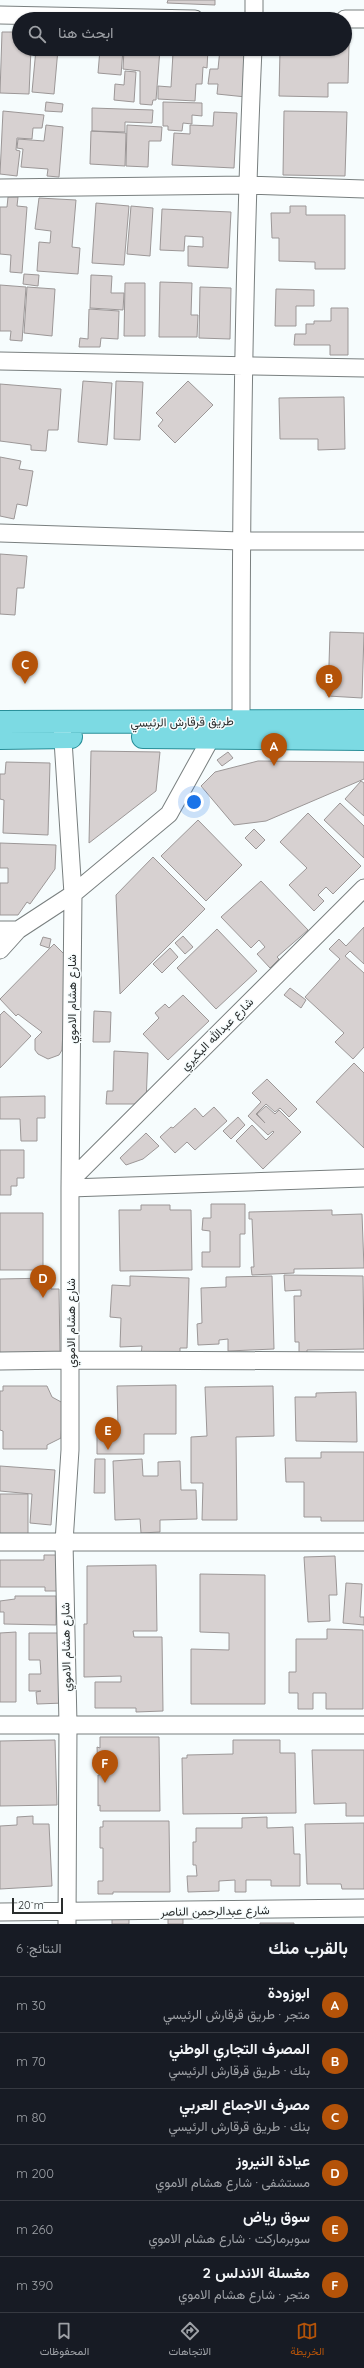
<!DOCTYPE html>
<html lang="ar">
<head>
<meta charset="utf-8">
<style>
	body { margin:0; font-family:Quicksand,Vazirmatn,sans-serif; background:#242831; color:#f1f3f6; direction:rtl }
	.scale { position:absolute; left:12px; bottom:10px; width:51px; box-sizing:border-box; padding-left:4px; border:2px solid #2a2d2d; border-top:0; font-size:11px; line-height:14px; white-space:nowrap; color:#2a2d2d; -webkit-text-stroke:3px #f6fcfd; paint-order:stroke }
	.you { position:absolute; left:194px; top:802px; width:14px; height:14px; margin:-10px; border:3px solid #fff; border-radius:50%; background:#1a73e8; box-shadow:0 0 0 6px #1a73e833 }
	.badge { display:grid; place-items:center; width:26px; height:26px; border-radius:50%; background:#b45309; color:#fff; font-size:13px; font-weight:700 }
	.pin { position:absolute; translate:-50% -33px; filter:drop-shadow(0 1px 2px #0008) }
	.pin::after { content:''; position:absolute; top:21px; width:14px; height:12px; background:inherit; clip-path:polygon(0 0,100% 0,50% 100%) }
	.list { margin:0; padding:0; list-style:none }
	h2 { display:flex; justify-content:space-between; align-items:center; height:52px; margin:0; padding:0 16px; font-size:17px }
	h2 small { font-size:13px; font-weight:400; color:#9ea1a6 }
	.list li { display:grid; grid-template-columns:26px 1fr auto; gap:12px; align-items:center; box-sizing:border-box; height:56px; padding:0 16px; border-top:1px solid #363941 }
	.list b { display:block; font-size:15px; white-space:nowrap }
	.list p { margin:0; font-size:13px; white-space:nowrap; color:#9ea1a6 }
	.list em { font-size:13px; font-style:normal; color:#9ea1a6 }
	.icon { flex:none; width:22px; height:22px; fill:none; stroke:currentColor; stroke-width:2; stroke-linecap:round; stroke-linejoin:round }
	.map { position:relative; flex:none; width:364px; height:1924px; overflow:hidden; direction:ltr }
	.search { position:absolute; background:#171b24; box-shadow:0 1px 3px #0004; left:12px; right:12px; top:12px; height:44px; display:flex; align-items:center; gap:10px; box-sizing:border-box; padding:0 14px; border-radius:22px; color:#9ea1a6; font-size:15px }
	.sheet { height:388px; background:#171b24 }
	nav { display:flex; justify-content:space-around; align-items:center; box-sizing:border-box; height:56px; border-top:1px solid #363941; background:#171b24; font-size:11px; color:#9ea1a6 }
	nav a { display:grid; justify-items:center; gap:2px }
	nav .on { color:#b45309 }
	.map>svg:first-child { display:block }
	.building { fill:#d7d1d1; stroke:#9c9797 }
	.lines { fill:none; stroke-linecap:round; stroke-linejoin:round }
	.minor-casing { stroke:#797f7f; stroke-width:19 }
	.primary-casing { stroke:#278e98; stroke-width:24 }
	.minor { stroke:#fff; stroke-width:17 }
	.primary { stroke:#7cdae3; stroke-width:22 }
	.labels { text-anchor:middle; stroke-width:3; stroke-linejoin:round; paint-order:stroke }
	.street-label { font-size:12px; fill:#2a2d2d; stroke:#f6fcfd }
</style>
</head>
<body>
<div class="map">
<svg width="364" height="1924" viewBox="0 0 364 1924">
	<rect width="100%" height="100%" fill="#f6fcfd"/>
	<!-- building -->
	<path class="building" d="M168,0H215V5L167,3Z
		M2,32H19V49H31L29,94L0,93Z
		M345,44H349L348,83H328V97L279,96L280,51L345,49Z
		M36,49H58L54,94L32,92Z
		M100,49H123L121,75L98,73Z
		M124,49H160L156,100H153L152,105L140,104V71L123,69Z
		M178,49H208L207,68L203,67L202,84H196L195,101L158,99V86L171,87L173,53L177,54Z
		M220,49H251L246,97L217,94L218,84H208L210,69H218Z
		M125,71L136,72L134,102L114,100L115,84L124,85Z
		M46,102L63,104L62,112L45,111Z
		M163,102L202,103V116L192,115V124L183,123L182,131L168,130V126H163Z
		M92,108L153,110L152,123L125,122V132L92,131Z
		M3,111L44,115L42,128H33L32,139L17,138L16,150L20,151L17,176L0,174Z
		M284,111L347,112L345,176L283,175Z
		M214,112L237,113L234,168L172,165L174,133L190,134V125L213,126Z
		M46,125L63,127L59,177L47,176L48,169L21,167L23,149L17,148L18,139L44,141Z
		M127,125L162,127L161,141H149L148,167L126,166Z
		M91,131L126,133L125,166L90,164Z
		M8,197H18L17,206L27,207L22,273L10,272L11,255L0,254V207H7Z
		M39,198L76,200L72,247L80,248L78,274L37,271L39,242L50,243L51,231L35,229Z
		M96,203L129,206L124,265L92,263Z
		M131,206L153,208L150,256L127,254Z
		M290,206H306V215H345V269H315V262L279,261V238H272L271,213H290Z
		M162,209L231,212L228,268L188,266V246L203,247V237L185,236L184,251L160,250Z
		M24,274L39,275L38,286L23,284Z
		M91,275L112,276L111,293H124L123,310L90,308Z
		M160,282L192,283L191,315H198L197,337H159Z
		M125,283H145V336H124Z
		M0,285L26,287L22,341L10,340L11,331H0Z
		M27,287L55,289L52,336L24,333Z
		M200,287L231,288L230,339L199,338Z
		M276,289L314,290V306H296V326H275Z
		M331,308H348V355H330V345H294L295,334H306V324H314V321H331Z
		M89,309L119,311L118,339L101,338L100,347H79L80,338L88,339Z
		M83,381L112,383L107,445L78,442Z
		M116,381L143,382L140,440L114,439Z
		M188,381L213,405L175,443L158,426L163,420L156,413Z
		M0,384L61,389L58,430H48L46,451L31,450V445L0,441Z
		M344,397L345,449L318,450V439H280L279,398Z
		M0,457L21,461L19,469L33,471L27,506L17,504L14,519L0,516Z
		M0,554L27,556L24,588H17L15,615L0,614Z
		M330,632L364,633L362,698L328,696Z
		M91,751L160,752L156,791L89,843Z
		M228,752L233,758L222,766L217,760Z
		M258,761L364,762V779L266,821L234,825L201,786L215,772Z
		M6,762L50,763L48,835L3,833L4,800L0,799V774H5Z
		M361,781L364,783V816L345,799Z
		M340,803L364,826V858L324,820Z
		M308,813L361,866L333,894L326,887L318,895L324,901L314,911L289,885L307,868L280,842Z
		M198,820L242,865L206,901L161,856Z
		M254,829L265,840L256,849L245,838Z
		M0,843L56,845L55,869L30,904L27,902L18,915H0V883H8V868H0Z
		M153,857L205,909L120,994L116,895Z
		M261,881L308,930L277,957L279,959L270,968L257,954L265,947L259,940L251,948L221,917Z
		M364,927V964L350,951L345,956L364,973V1047L353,1059L335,1042L344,1033L305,997L340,959L329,949L339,939L346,946Z
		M217,929L257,971L216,1009L177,968Z
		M183,936L193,947L185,954L175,943Z
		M43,937L51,939L49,948L40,945Z
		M54,944L71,961L66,966L62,1050L59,1055L48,1059L38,1054L35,1050V1039L42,1032L18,1014L16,1016L0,999Z
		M170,948L178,957L162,973L153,964Z
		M290,988L306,1000L301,1008L284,995Z
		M183,995L209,1021L168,1060L143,1034L159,1018L155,1013L165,1004L169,1008Z
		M4,1011L31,1036L0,1068V1015Z
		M94,1011L111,1012L110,1042H93Z
		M114,1051L148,1053L146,1104H106L107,1091H113Z
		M354,1063L364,1073V1148L316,1102Z
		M267,1079L297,1109L289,1117L280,1108L275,1112L266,1104L256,1114L265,1123L257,1114L266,1106L275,1114L279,1110L301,1132L263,1169L236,1141L252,1125L266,1140L274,1132L273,1131L268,1135L248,1116L261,1102L252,1093Z
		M45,1096V1118H37V1141H21L20,1119H0V1097Z
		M214,1107L227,1121L195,1150L187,1142L175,1153L160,1137L171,1127L173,1128L195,1108L203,1117Z
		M238,1117L245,1125L231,1139L223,1131Z
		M146,1133L159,1146L143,1159L126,1165L120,1158Z
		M0,1150H24V1178H17V1186H11V1195H0Z
		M211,1204H245V1234H240V1267H202V1252H210V1231L202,1230L203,1218H211Z
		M141,1205H170V1210H191L192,1270L120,1271L119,1210H141Z
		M332,1210V1215L362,1214L364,1268L294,1269V1273L252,1275L251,1267H254L252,1219H249V1212Z
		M0,1213H43V1270H0Z
		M284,1275L363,1276L364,1349L307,1350V1354H299V1342H295L294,1296H301V1290L285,1291Z
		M130,1276L189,1278L187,1348H180V1357L141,1356L142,1346L120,1347L121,1318L110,1317L112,1285L130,1286Z
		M272,1276L274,1349L228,1351V1339L219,1340V1344L198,1345L197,1324L202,1323L201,1288L226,1287V1277Z
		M51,1278V1289H59L60,1355H0V1279Z
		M176,1385V1434H144V1454H97V1428L118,1427L117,1386Z
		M3,1386H47L52,1397L63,1403L61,1438L47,1445V1449H3V1431L0,1430V1391H3Z
		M273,1386L274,1436L236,1437L237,1520H202L203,1483H191V1437L207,1436L205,1387Z
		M356,1392L357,1442L296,1441L295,1397H316V1393Z
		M321,1452H364V1521H321V1517H304V1482H286L285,1458H321Z
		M95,1459H105V1493H94Z
		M142,1459L143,1476H158V1462L180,1461L181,1490H196L197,1519L160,1520V1532L141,1533L140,1519L115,1520L113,1461Z
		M0,1466L55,1470L51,1525L30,1523L32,1494L0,1491Z
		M0,1494H28V1536H0Z
		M44,1555H63V1591H45V1587H0V1560H44Z
		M335,1556L337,1595H329L330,1621L308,1622L304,1557Z
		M156,1565L157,1631H133L134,1637H162L163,1711L136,1712V1708H95V1682H121V1676L84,1677V1624H87V1566Z
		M200,1574L265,1575V1704H191V1649L229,1650V1633L200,1632Z
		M346,1583L362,1584L360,1617H364V1625L343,1623Z
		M15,1596H56V1625L4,1624V1612H0V1601L15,1599Z
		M327,1629L363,1630V1709H326V1693H313V1709H298V1693H289V1672H296V1639H327Z
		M16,1632V1702H0V1633Z
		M29,1633H64V1703L37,1704L36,1692L41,1691H29V1674H41L40,1660H29Z
		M100,1737H159L160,1811H100V1805L98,1806V1775H100V1771H98L97,1747L100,1748Z
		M55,1740L57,1805L0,1806V1741Z
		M233,1740H280V1753H295L296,1813L183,1814L182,1758H187V1755L233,1754Z
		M312,1750H364V1816H346V1803L314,1804Z
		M33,1816V1824H49L52,1886L0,1889V1826L17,1825V1817Z
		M267,1817V1828L293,1827L294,1854H300V1886H271V1880H246V1892H235V1880L219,1881V1891L188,1892L187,1876H197L196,1865H193V1842H196V1828H242V1818Z
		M103,1821H169L170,1892H113V1894H98V1881H103V1848H100V1827H103Z
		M364,1823V1889H342L341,1884H307L305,1824Z
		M112,1918H129V1924H112Z
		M168,1918H183V1924H168Z
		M260,1923H294V1924H260Z"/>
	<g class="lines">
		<defs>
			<path id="minor" d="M0,15L195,19
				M254,19V0
				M345,19H364
				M0,188L247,185L364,189
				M0,361L364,368
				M0,533L241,541H364
				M241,721C241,497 243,273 253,49
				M62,725L73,894L70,1188V1450L64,1542L68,1724L67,1924
				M0,930H18
				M0,950L18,930L73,894L169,814L211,738
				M70,1181L364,888
				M70,1188L364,1178
				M0,1361L72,1360L364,1361
				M0,1542H364
				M0,1725H364
				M0,1912L364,1908"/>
			<path id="primary" d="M0,722L364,721
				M143,737L364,739
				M0,738L71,737"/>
		</defs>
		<!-- minor casing -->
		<use href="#minor" class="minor-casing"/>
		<!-- primary casing -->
		<use href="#primary" class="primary-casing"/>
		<!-- minor -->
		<use href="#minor" class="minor"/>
		<!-- primary -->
		<use href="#primary" class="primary"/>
	</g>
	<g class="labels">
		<!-- street labels -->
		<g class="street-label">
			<text transform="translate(182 722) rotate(-1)" y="4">طريق قرقارش الرئيسي</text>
			<text transform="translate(72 999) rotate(-90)" y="4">شارع هشام الاموي</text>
			<text transform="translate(217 1034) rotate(-45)" y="4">شارع عبدالله البكيري</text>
			<text transform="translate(71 1323) rotate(-90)" y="4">شارع هشام الاموي</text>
			<text transform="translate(66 1647) rotate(-91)" y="4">شارع هشام الاموي</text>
			<text transform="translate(215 1911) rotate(-1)" y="4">شارع عبدالرحمن الناصر</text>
		</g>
	</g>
</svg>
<div class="scale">20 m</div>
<div class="you"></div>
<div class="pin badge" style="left:274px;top:766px">A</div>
<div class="pin badge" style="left:329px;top:698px">B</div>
<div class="pin badge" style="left:25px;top:684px">C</div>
<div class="pin badge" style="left:43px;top:1298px">D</div>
<div class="pin badge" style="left:108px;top:1450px">E</div>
<div class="pin badge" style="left:105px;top:1783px">F</div>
<div class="search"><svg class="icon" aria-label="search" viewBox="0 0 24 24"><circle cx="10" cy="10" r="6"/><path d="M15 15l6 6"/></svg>ابحث هنا</div>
</div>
<section class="sheet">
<h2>بالقرب منك<small>النتائج: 6</small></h2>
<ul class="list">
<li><span class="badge">A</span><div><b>ابوزودة</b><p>متجر · طريق قرقارش الرئيسي</p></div><em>30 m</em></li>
<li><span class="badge">B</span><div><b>المصرف التجاري الوطني</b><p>بنك · طريق قرقارش الرئيسي</p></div><em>70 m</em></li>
<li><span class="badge">C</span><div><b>مصرف الاجماع العربي</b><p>بنك · طريق قرقارش الرئيسي</p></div><em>80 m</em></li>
<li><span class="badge">D</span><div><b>عيادة النيروز</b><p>مستشفى · شارع هشام الاموي</p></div><em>200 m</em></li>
<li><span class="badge">E</span><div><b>سوق رياض</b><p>سوبرماركت · شارع هشام الاموي</p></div><em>260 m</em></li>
<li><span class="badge">F</span><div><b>مغسلة الاندلس 2</b><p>متجر · شارع هشام الاموي</p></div><em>390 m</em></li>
</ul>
</section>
<nav>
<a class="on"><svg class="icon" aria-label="map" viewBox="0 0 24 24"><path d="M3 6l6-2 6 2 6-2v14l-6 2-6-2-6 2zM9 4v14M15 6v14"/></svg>الخريطة</a>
<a><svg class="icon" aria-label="directions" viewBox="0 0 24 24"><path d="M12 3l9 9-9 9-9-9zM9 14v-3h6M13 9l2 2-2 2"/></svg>الاتجاهات</a>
<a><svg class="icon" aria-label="saved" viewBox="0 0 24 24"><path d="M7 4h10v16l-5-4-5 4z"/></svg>المحفوظات</a>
</nav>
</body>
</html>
